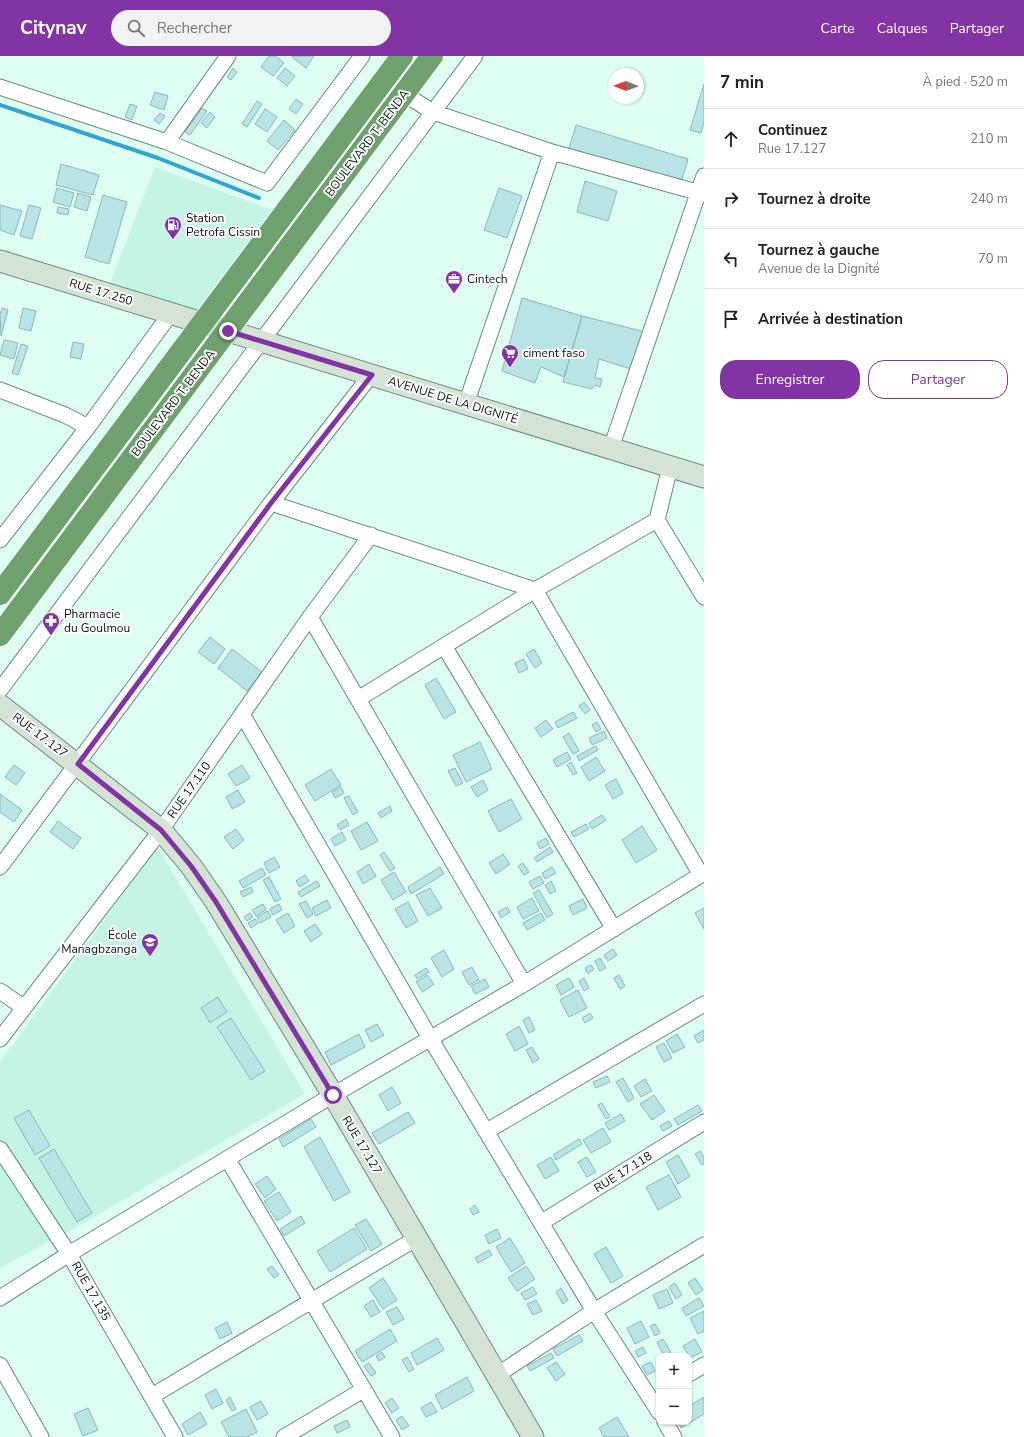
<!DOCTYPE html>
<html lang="fr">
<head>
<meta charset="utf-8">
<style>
	body { margin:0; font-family:"Nunito Sans",sans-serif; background:#f2f2f2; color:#222 }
	.controls { position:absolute; right:12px; bottom:12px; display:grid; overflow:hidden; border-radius:8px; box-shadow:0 1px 3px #0004 }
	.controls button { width:36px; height:36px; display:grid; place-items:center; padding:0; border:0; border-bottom:1px solid #e0e0e0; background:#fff; color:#222; font:20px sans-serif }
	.compass { position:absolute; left:608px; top:12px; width:36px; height:36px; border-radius:50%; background:#fff; box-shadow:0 1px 3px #0004; rotate:271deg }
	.stop { position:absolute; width:12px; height:12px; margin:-9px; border:3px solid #8234a4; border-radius:50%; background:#fff }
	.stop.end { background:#8234a4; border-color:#fff; box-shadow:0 1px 4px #0008 }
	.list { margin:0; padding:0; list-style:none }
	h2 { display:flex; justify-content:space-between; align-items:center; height:52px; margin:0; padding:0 16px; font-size:17px }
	h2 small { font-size:13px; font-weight:400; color:#767676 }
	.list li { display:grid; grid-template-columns:26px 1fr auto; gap:12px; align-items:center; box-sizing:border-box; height:60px; padding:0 16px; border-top:1px solid #e0e0e0 }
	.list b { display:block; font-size:15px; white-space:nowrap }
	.list p { margin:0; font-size:13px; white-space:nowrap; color:#767676 }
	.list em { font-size:13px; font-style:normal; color:#767676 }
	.actions { display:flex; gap:8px; padding:12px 16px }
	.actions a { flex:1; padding:9px 0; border:1px solid #8234a4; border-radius:16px; text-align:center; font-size:14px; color:#8234a4 }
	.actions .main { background:#8234a4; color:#fff }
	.icon { flex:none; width:22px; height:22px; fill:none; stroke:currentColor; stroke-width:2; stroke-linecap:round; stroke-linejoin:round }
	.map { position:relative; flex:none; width:704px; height:1381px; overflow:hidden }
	header { display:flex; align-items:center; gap:24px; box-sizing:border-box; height:56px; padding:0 20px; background:#8234a4; color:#fff }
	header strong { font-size:19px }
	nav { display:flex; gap:22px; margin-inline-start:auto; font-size:14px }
	.search { width:280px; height:36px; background:#f2f2f2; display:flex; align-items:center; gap:10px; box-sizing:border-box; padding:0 14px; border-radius:22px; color:#767676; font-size:15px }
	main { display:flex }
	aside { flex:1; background:#fff }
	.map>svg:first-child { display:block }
	.built { fill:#c4f5e4 }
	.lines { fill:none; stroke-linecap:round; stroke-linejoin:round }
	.stream { stroke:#34a4cf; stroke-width:4 }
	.building { fill:#b8e4e6; stroke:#8cb6b9 }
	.street-casing { stroke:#668b7f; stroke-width:17 }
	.secondary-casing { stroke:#668b7f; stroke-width:23 }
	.highway-casing { stroke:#fff; stroke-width:24 }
	.street { stroke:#fff; stroke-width:15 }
	.secondary { stroke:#d4e3d4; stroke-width:21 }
	.highway { stroke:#6fa16e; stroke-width:22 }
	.route { stroke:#8234a4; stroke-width:5 }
	.labels { text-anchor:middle; stroke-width:4; stroke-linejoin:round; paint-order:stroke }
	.street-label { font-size:12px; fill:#071511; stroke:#fff }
	.poi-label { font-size:12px; fill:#071511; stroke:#fff; text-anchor:start }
</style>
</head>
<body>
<header>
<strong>Citynav</strong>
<div class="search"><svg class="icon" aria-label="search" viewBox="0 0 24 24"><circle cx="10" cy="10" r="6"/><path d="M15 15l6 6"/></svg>Rechercher</div>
<nav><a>Carte</a><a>Calques</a><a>Partager</a></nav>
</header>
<main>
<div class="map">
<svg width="704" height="1381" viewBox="0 0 704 1381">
	<rect width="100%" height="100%" fill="#defef2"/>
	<!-- built -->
	<path class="built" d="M155,111L275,155L200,259L109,230Z
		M155,795H160L305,1038L72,1174L0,1212V1006Z"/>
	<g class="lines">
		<!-- stream -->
		<path class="stream" d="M0,49L158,102L259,142"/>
	</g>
	<!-- building -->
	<path class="building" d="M269,0H275L284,7L273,20L261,11Z
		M293,0H314L306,12L292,1Z
		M233,12L237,16L231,24L227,21Z
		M285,12L295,20L287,30L277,22Z
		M704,28V66L701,77L690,74Z
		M155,36L168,40L164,54L150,49Z
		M296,43L303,48L296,58L289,53Z
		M257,45L262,48L247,71L242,68Z
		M130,48L137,50L132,64L125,61Z
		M202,52L207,55L190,79L185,76Z
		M265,53L277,61L267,76L255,68Z
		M210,56L215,61L207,72L201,67Z
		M160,57L165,60L159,68L154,64Z
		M284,64L295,74L278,94L267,85Z
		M576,69L688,103L681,127L569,93Z
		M61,108L99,119L93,139L56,129Z
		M585,125L617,135L608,165L577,156Z
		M57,132L74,137L70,151L53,146Z
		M499,132L522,140L507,182L484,174Z
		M78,137L91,141L87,155L74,151Z
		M103,139L127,146L109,208L85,201Z
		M0,149L22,155L14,179L0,174Z
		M29,149L41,152L32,183L20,180Z
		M58,151L69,153L68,159L57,157Z
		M522,242L582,260L564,321L541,311L535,327L502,315Z
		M2,252L8,254L1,280L0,259Z
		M23,252L36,255L31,275L19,272Z
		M582,260L645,276L631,313L599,303L595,322L602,323L600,331L595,329L592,333L563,326Z
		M4,284L18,287L14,303L0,299Z
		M73,286L84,288L81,303L70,301Z
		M21,288L28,290L18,319L12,317Z
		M210,581L225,593L214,608L198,596Z
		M232,593L262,616L247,635L218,612Z
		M534,593L542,607L535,612L526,598Z
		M524,603L528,613L519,617L515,607Z
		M436,622L456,656L444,663L425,629Z
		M584,646L590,654L585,658L579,650Z
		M573,656L577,662L558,672L555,666Z
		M546,664L553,673L541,681L535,672Z
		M597,666L601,673L596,676L592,669Z
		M604,675L607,682L592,689L589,682Z
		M569,677L579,695L573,698L563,681Z
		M480,686L492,713L466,726L453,699Z
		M596,690L598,694L579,705L577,700Z
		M567,696L571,703L557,711L553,704Z
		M596,701L605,715L589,725L581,711Z
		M571,706L577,717L573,719L567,709Z
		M14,709L25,717L16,729L5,721Z
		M242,709L250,722L236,730L228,718Z
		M455,712L463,727L456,730L448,715Z
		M331,713L341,729L315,745L305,729Z
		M616,723L623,737L613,743L605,729Z
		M483,724L488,734L477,741L471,731Z
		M341,731L344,737L335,742L332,736Z
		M238,734L245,746L232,753L226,741Z
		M0,738L22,754L14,766L0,756Z
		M349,740L358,756L353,759L344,742Z
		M511,743L522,763L499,776L488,755Z
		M390,750L392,755L381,762L378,757Z
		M602,759L606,764L592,773L589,767Z
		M346,763L349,769L340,774L337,769Z
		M58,765L81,782L73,793L50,776Z
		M367,766L378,785L361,794L351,775Z
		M586,768L589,773L574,781L571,776Z
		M642,770L657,794L636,807L622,784Z
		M236,773L244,784L233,793L224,781Z
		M342,776L346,784L335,790L331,783Z
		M546,782L549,788L540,793L537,787Z
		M550,791L553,796L537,806L534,802Z
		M384,796L395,812L390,815L380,799Z
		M503,798L510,808L496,818L489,807Z
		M274,801L280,811L269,817L264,807Z
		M523,807L529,816L524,819L518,810Z
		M369,808L376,820L363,828L357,816Z
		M440,811L444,818L411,838L408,831Z
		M552,811L556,817L545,823L542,817Z
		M262,812L266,819L243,832L239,825Z
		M394,816L406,836L393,844L381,824Z
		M305,819L309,825L300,831L296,825Z
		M540,820L544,827L533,833L529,826Z
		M269,821L281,843L275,846L263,824Z
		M317,825L320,830L301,841L298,836Z
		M551,825L556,835L550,838L545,829Z
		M251,831L253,836L243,841L240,836Z
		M430,832L442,852L428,860L416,839Z
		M539,834L553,858L547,862L533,837Z
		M532,842L539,855L523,863L517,851Z
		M583,843L587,852L573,859L569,850Z
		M327,844L331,852L316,860L312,852Z
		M306,845L313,858L307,862L299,848Z
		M408,846L418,865L406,872L395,853Z
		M263,848L266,854L256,860L252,854Z
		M279,848L282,854L273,859L270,853Z
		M507,851L510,856L501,862L498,856Z
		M704,852V873L695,857Z
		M268,855L271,861L260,867L257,861Z
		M250,857L253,861L247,865L244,861Z
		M288,857L295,870L284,877L276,864Z
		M541,857L545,864L527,874L523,867Z
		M255,863L258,867L251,872L248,867Z
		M315,868L322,878L311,886L304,875Z
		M613,893L617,899L608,905L604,899Z
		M444,894L454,913L442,921L431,902Z
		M600,902L606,912L600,915L595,905Z
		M591,909L594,913L588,918L585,912Z
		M472,911L479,924L469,929L462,916Z
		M426,912L429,916L417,923L415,919Z
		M427,919L434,928L423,936L416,926Z
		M619,919L625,930L620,933L614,922Z
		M569,922L574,931L561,939L556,929Z
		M584,922L589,932L584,935L579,925Z
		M485,923L489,931L475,938L471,930Z
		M578,934L587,952L569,961L560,944Z
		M218,941L227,956L210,967L201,952Z
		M590,957L593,962L585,967L582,962Z
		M529,961L535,974L529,977L523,964Z
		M231,962L265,1015L251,1024L217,971Z
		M377,968L384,979L371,986L365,974Z
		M519,970L528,988L515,995L506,978Z
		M704,974V984L698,987L694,980Z
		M359,978L365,991L331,1009L325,996Z
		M677,978L685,991L673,997L666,985Z
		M664,987L672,1002L664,1006L656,991Z
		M532,991L539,1003L533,1007L526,994Z
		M607,1020L610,1026L596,1032L593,1026Z
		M623,1022L634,1042L628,1046L616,1026Z
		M645,1023L652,1035L641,1041L634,1030Z
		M392,1031L401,1047L388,1055L379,1039Z
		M654,1039L665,1055L652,1064L640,1048Z
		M602,1047L610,1061L606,1063L598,1049Z
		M698,1049L702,1055L678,1069L674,1063Z
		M29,1054L50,1090L35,1099L14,1062Z
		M408,1056L415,1067L379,1088L372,1077Z
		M621,1058L625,1065L609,1074L605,1067Z
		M311,1063L316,1071L283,1091L279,1083Z
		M669,1065L672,1070L663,1075L660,1070Z
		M603,1072L611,1086L591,1097L583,1084Z
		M320,1081L350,1136L334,1145L304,1091Z
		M579,1083L582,1088L556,1104L553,1099Z
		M54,1093L92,1157L77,1166L39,1102Z
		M700,1095L704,1101V1108L702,1109L695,1098Z
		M678,1099L690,1120L678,1128L666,1106Z
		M551,1101L559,1115L545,1123L537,1109Z
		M587,1101L596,1116L587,1121L578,1106Z
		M669,1119L681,1141L658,1154L646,1131Z
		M267,1120L276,1133L265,1142L255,1128Z
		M279,1136L291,1156L277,1165L264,1145Z
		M475,1149L479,1156L473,1159L470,1153Z
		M301,1160L305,1167L284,1180L280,1173Z
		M366,1163L382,1188L371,1195L355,1169Z
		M354,1172L367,1193L330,1216L317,1195Z
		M497,1173L501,1182L489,1188L485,1179Z
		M510,1182L525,1207L511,1216L496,1191Z
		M606,1191L623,1220L611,1227L594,1198Z
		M489,1194L492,1199L478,1207L475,1202Z
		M272,1210L279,1219L274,1222L267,1213Z
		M526,1210L535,1223L517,1235L508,1222Z
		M383,1222L397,1244L383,1253L369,1232Z
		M695,1222L703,1234L696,1239L688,1227Z
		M675,1227L682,1239L676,1243L669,1231Z
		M533,1231L537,1238L525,1244L521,1237Z
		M561,1232L568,1244L563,1248L556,1236Z
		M667,1233L673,1247L659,1253L653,1239Z
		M699,1242L704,1250L686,1260L682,1252Z
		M373,1244L380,1256L371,1261L364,1250Z
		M536,1244L542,1255L533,1259L527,1248Z
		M397,1251L404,1263L393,1269L386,1256Z
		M704,1255V1275L698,1278L690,1262Z
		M641,1265L649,1281L635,1288L627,1272Z
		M227,1266L232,1277L220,1283L215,1272Z
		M655,1268L660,1277L655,1280L650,1270Z
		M390,1273L397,1285L362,1306L355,1295Z
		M579,1279L583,1285L557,1300L553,1293Z
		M437,1282L444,1294L417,1309L411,1297Z
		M663,1283L671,1296L664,1300L657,1286Z
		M695,1283L702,1296L690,1302L683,1290Z
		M643,1291L646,1297L638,1301L635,1295Z
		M382,1296L385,1301L379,1305L376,1300Z
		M551,1297L554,1302L530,1315L527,1310Z
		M407,1301L414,1313L409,1316L402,1304Z
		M556,1306L565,1318L556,1325L547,1312Z
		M651,1306L655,1315L647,1319L642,1310Z
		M369,1307L376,1317L371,1320L364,1310Z
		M467,1321L474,1335L442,1353L435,1339Z
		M216,1333L223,1347L212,1353L205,1339Z
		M230,1341L236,1353L232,1355L226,1344Z
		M704,1341V1358L681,1372L678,1366H689V1350Z
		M392,1342L399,1352L392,1357L385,1347Z
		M261,1345L268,1358L257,1364L250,1351Z
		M431,1346L437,1356L426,1361L421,1352Z
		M88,1352L98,1374L83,1380L74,1358Z
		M246,1353L257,1376L247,1381H229L221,1366Z
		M200,1356L207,1368L188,1379L182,1368Z
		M402,1360L409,1370L402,1374L396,1364Z
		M617,1361L629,1381H604L599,1372Z
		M347,1364L350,1371L337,1377L334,1370Z"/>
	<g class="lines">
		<defs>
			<path id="street" d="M0,31L167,86L267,127L362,0
				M404,38L433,56L552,96L704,138
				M167,86L228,0
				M0,334L65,359L88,371
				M466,348L552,96
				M611,392L704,120
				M670,411L657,464L704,541
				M271,447L535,534L701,819
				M0,484L88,371L171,257
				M310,561L524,928
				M444,590L614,873
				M0,634L475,0
				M358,643L535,534L657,464
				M242,658L430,982L594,1255L659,1356
				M0,811L271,447L371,319
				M0,935L23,951
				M0,983L161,774L310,561L371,479
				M487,1075L704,948
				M0,1093L69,1198L175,1381
				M228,1104L392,1381
				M542,1166L704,1066
				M0,1242L69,1198L333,1039L524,928L704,817
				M0,1309L41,1381
				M689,1318L704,1309
				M497,1319L594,1255L704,1189
				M152,1340L417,1182
				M665,1366L674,1381
				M284,1381L363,1334"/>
			<path id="secondary" d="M0,205L704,421
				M0,649L161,774L191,810L216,846L333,1039L533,1381"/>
			<path id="highway" d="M0,538L402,0
				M0,579L432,0"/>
		</defs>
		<!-- street casing -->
		<use href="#street" class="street-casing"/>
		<!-- secondary casing -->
		<use href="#secondary" class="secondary-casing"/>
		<!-- highway casing -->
		<use href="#highway" class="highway-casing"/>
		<!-- street -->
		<use href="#street" class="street"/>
		<!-- secondary -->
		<use href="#secondary" class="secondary"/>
		<!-- highway -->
		<use href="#highway" class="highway"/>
	</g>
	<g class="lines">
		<!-- route -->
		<path class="route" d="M228,275L372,319L271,447L78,708L161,774L191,810L216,846L333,1039"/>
	</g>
	<!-- icons -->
	<defs>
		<symbol id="fuel-pin" viewBox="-11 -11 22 30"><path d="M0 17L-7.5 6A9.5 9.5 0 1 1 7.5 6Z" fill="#8234a4" stroke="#fff"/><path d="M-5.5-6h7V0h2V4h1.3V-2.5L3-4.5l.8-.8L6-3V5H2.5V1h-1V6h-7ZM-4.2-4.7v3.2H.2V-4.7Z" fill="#fff"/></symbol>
		<symbol id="office-pin" viewBox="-11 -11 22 30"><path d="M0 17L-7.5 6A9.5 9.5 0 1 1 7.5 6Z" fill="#8234a4" stroke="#fff"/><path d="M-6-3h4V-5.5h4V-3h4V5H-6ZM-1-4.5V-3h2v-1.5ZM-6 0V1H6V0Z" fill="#fff"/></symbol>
		<symbol id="supermarket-pin" viewBox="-11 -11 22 30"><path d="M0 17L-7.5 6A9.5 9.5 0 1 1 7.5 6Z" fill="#8234a4" stroke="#fff"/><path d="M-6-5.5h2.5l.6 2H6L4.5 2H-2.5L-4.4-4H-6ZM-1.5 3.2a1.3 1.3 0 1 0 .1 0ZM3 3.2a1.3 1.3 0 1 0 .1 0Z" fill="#fff"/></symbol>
		<symbol id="pharmacy-pin" viewBox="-11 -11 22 30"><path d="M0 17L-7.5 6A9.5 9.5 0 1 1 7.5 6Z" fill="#8234a4" stroke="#fff"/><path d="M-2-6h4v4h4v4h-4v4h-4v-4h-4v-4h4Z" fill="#fff"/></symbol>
		<symbol id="school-pin" viewBox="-11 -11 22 30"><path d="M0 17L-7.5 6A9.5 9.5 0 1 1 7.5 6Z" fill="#8234a4" stroke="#fff"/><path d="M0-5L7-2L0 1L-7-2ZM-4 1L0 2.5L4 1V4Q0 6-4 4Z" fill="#fff"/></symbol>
	</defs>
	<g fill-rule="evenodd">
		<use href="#fuel-pin" x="163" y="159" width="20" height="27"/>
		<use href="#office-pin" x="444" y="213" width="20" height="27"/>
		<use href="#supermarket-pin" x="500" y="287" width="20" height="27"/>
		<use href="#pharmacy-pin" x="41" y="555" width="20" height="27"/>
		<use href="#school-pin" x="140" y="876" width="20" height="27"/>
	</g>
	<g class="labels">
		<!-- street labels -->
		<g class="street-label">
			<text transform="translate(367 87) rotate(-53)" y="4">BOULEVARD T. BENDA</text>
			<text transform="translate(101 236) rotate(17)" y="4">RUE 17.250</text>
			<text transform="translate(453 344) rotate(17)" y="4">AVENUE DE LA DIGNITÉ</text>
			<text transform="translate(173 347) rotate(-53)" y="4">BOULEVARD T. BENDA</text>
			<text transform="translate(40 679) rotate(37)" y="4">RUE 17.127</text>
			<text transform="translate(189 734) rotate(-55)" y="4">RUE 17.110</text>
			<text transform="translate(362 1089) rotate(59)" y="4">RUE 17.127</text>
			<text transform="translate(623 1116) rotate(-32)" y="4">RUE 17.118</text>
			<text transform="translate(91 1235) rotate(60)" y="4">RUE 17.135</text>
		</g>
		<!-- poi labels -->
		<g class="poi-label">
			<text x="186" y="166">Station<tspan x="186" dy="14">Petrofa Cissin</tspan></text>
			<text x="467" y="227">Cintech</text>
			<text x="523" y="301">ciment faso</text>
			<text x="64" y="562">Pharmacie<tspan x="64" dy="14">du Goulmou</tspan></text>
			<text x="137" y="883" text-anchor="end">École<tspan x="137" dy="14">Managbzanga</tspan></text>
		</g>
	</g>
</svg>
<div class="controls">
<button>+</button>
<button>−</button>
</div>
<svg class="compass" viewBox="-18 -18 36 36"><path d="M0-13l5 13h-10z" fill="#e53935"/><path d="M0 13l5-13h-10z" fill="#767676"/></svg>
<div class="stop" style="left:333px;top:1039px"></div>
<div class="stop end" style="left:228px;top:275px"></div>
</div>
<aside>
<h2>7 min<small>À pied · 520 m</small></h2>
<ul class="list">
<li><svg class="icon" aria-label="ahead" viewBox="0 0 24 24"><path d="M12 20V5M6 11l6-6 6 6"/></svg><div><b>Continuez</b><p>Rue 17.127</p></div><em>210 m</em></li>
<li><svg class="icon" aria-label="right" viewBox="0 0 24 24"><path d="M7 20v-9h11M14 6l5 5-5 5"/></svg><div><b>Tournez à droite</b></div><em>240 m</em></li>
<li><svg class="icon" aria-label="left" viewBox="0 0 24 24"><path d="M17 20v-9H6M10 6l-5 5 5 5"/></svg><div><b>Tournez à gauche</b><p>Avenue de la Dignité</p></div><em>70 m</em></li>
<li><svg class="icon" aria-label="arrive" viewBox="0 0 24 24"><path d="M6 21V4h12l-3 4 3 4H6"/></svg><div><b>Arrivée à destination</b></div></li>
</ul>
<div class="actions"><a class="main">Enregistrer</a><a>Partager</a></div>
</aside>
</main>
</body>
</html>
